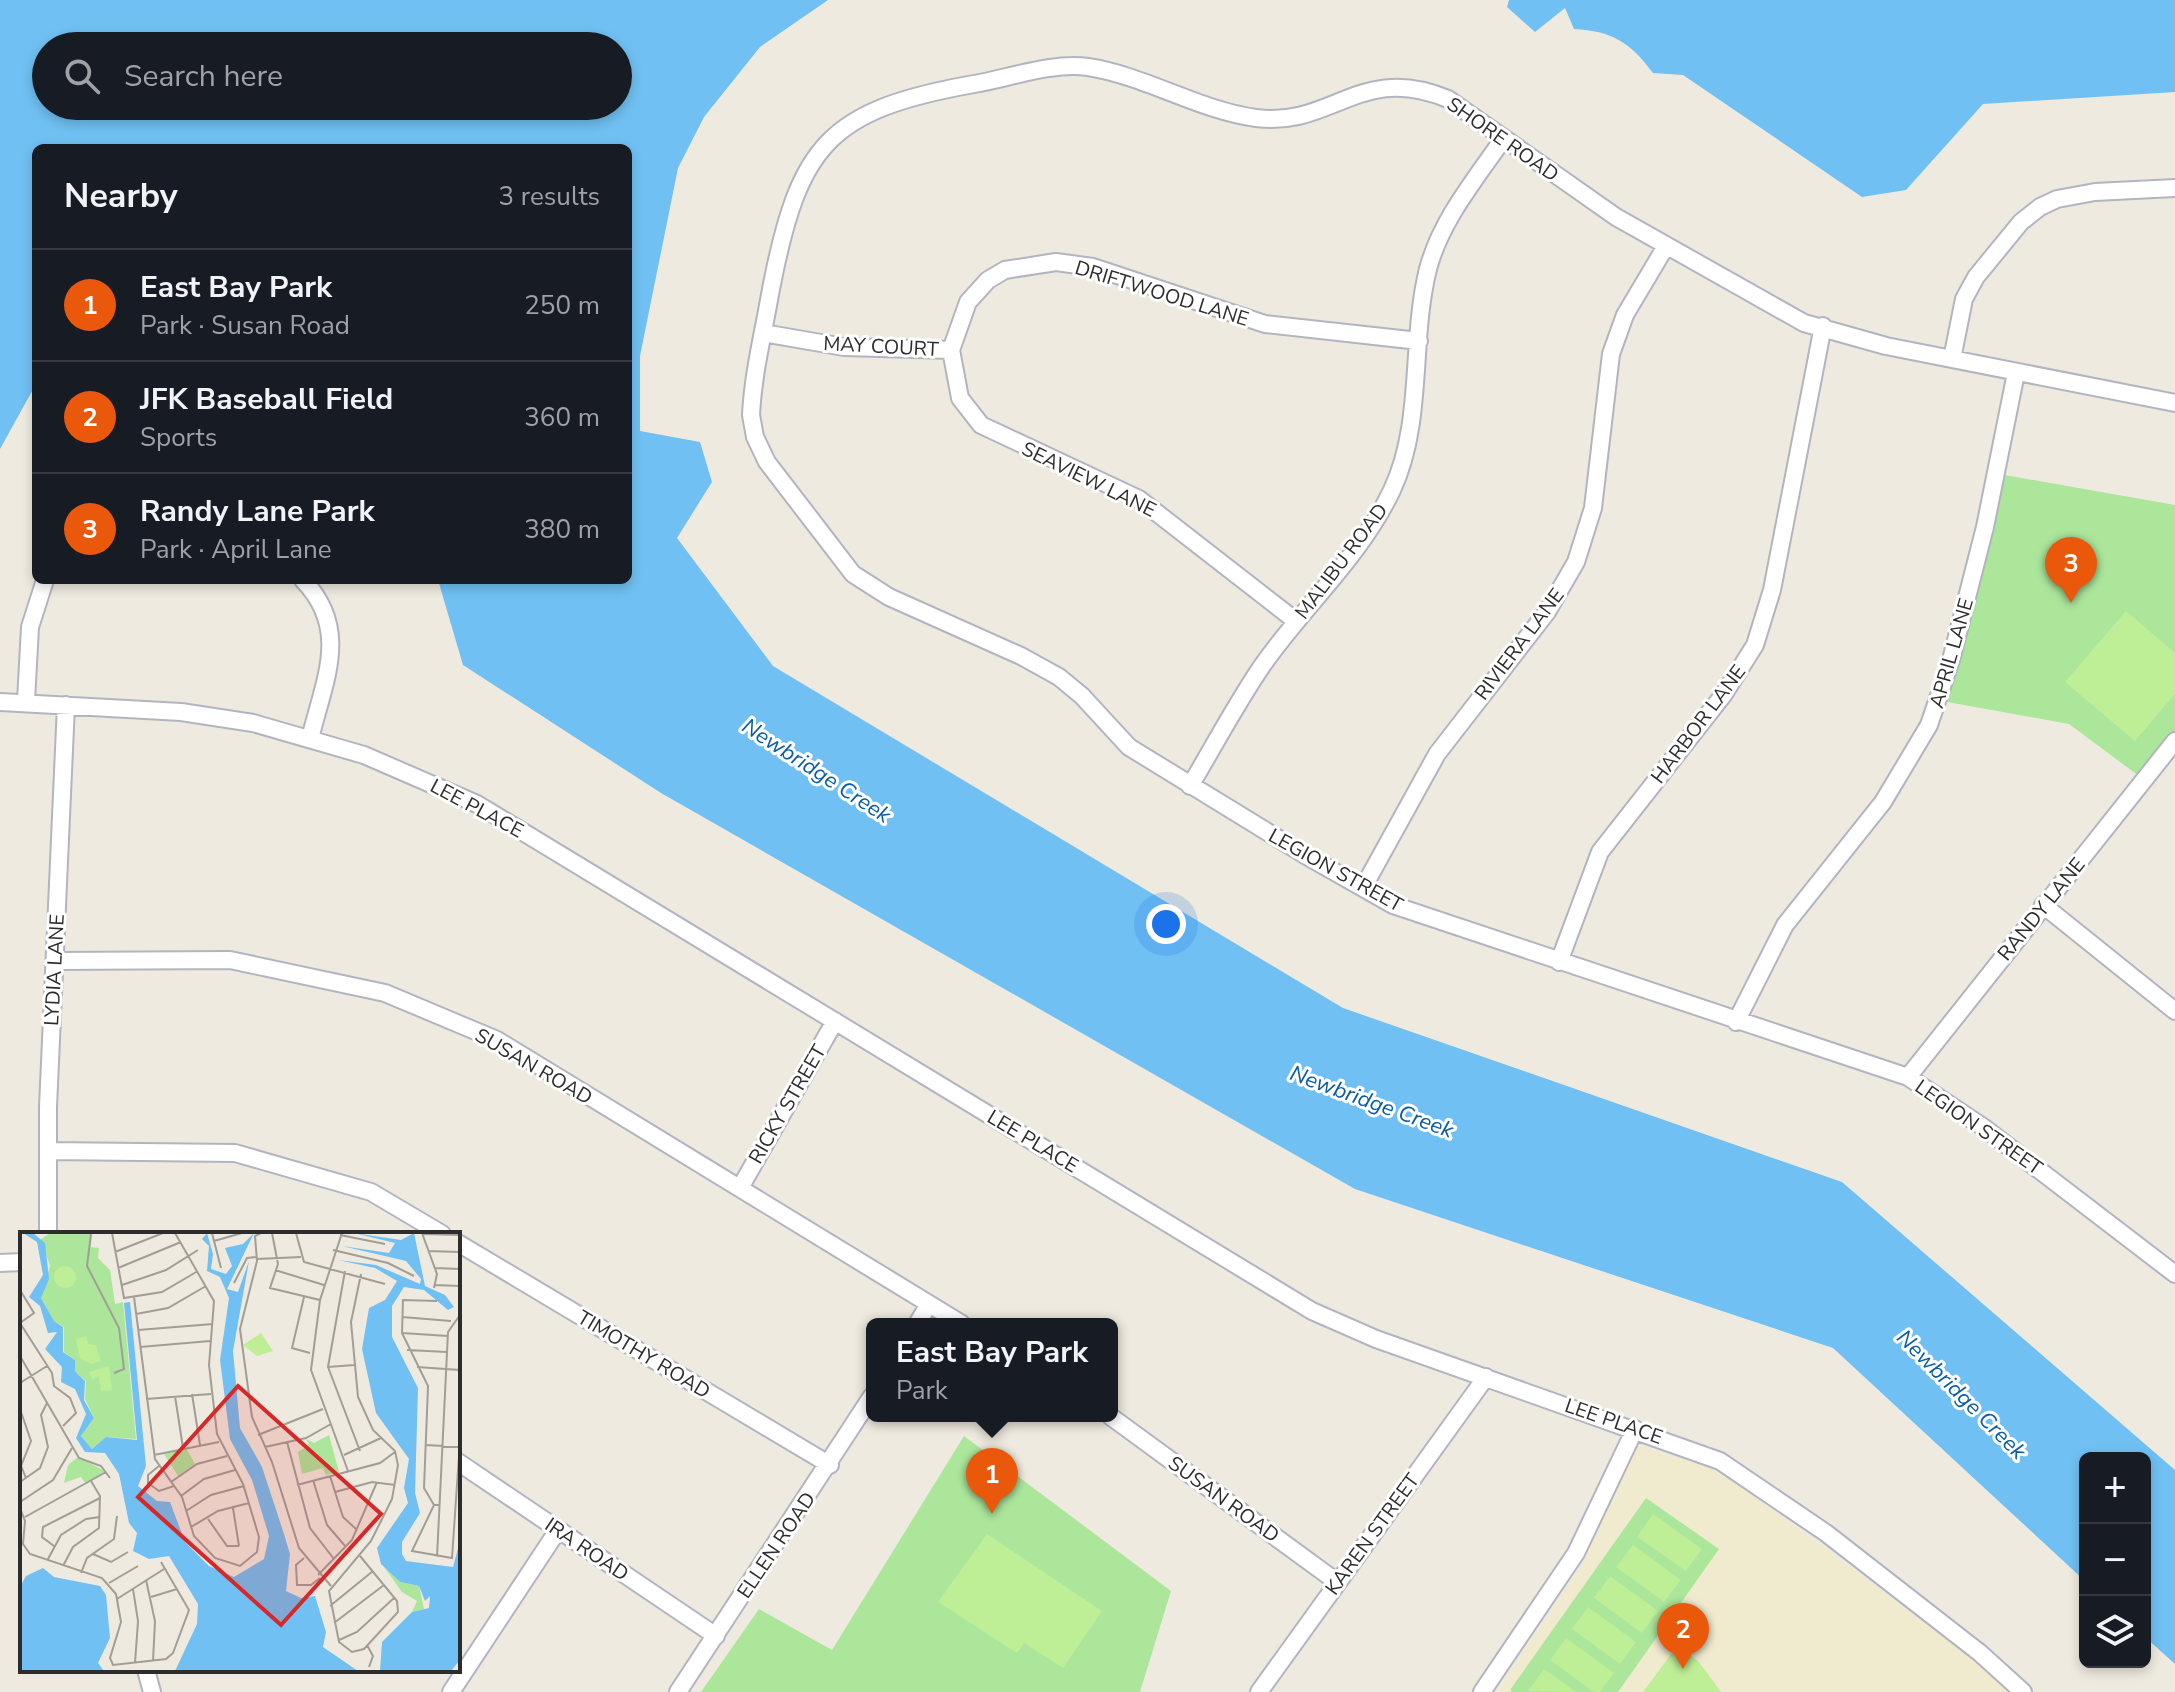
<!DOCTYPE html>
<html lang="en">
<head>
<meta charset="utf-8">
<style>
	body { margin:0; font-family:"Nunito Sans",sans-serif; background:#20242c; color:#f1f3f6 }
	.controls { position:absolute; right:24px; bottom:24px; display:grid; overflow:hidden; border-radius:12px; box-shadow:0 4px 12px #0003 }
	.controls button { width:72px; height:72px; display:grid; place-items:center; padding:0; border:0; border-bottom:2px solid #363941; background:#171b24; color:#f1f3f6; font:40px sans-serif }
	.you { position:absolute; left:1166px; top:924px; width:28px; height:28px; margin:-20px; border:6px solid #fff; border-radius:50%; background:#1a73e8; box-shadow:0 0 0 12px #1a73e833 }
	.badge { display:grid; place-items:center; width:52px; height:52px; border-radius:50%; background:#ea580c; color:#fff; font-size:26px; font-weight:700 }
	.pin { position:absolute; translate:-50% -66px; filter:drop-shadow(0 2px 4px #0008) }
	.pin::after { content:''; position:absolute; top:42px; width:28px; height:24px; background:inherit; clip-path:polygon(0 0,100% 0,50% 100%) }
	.popup { position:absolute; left:866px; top:1318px; width:252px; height:104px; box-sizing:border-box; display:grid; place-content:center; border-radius:12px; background:#171b24; filter:drop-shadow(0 2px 6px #0005); font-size:26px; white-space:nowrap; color:#9ea1a6 }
	.popup b { font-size:30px; color:#f1f3f6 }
	.popup::after { content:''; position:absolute; left:50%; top:100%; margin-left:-16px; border:16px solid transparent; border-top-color:#171b24 }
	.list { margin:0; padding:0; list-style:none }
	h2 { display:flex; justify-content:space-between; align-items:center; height:104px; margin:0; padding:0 32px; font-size:34px }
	h2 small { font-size:26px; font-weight:400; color:#9ea1a6 }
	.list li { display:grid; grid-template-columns:52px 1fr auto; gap:24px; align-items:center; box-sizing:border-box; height:112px; padding:0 32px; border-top:2px solid #363941 }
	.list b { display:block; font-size:30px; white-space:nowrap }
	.list p { margin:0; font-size:26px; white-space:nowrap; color:#9ea1a6 }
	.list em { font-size:26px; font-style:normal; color:#9ea1a6 }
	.icon { flex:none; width:44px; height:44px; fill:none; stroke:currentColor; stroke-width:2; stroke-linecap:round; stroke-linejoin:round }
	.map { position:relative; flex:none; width:2175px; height:1692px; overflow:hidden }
	.search { position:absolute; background:#171b24; box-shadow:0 4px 12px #0003; left:32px; top:32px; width:600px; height:88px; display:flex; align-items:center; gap:20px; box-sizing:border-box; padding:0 28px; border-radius:44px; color:#9ea1a6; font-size:30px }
	.panel { position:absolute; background:#171b24; box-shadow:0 4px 12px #0003; left:32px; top:144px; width:600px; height:440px; border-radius:12px }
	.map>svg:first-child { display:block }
	.education { fill:#f0eacf }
	.green { fill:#abe69b }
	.pitch { fill:#beee96 }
	.water { fill:#70c0f3; fill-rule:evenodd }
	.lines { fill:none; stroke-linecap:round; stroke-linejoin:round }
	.minor-casing { stroke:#b3b4c1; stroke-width:20 }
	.minor { stroke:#fff; stroke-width:16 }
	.labels { text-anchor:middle; stroke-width:6; stroke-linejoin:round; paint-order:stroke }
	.street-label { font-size:20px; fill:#2d2d2d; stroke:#fff }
	.water-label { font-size:22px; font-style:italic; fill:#095ca5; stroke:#fff }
	.inset-road { fill:none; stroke:#a19e98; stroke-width:2 }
	.view { fill:#d62828; fill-opacity:0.15; stroke:#d62828; stroke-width:4 }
	.inset-edge { fill:none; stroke:#2d2d2d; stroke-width:4 }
</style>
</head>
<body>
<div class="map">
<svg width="2175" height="1692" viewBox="0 0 2175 1692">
	<rect width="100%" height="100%" fill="#efeadf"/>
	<!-- education -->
	<path class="education" d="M1637,1445L1722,1472L1982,1666L2008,1692H1497L1585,1560Z"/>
	<!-- green -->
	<path class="green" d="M1999,474L2175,505V733L2139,776L2069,724L1942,701Z
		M964,1436L1171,1591L1140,1692H701L759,1609L832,1650Z
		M1646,1498L1719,1549L1618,1692H1512L1510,1690Z"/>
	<!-- pitch -->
	<path class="pitch" d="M2126,611L2175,653V694L2135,741L2065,682Z
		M1653,1514L1702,1549L1686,1571L1637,1537Z
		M987,1534L1102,1611L1063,1668L1024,1643L1017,1653L938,1602Z
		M1633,1545L1681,1580L1664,1602L1616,1567Z
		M1610,1576L1658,1611L1642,1633L1594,1598Z
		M1588,1607L1636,1642L1620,1664L1572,1629Z
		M1566,1638L1614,1673L1600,1692H1594L1550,1660Z
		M1678,1645L1699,1662L1721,1692H1643Z
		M1544,1669L1576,1692L1528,1691Z"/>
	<!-- water -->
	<path class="water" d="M0,0H828L760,47L704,117L678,168L640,356V431L700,442L712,482L677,538L773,666L1343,1008L1842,1182L2175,1470V1664L2145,1637V1458H2085V1581L1833,1348L1355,1189L661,793L463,665L438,580H628V148H36V384L0,449ZM618,46V106H46V46Z
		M1509,0H2175V92L1983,104L1906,190L1862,197L1683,75L1653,73C1630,42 1612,31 1574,29L1565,8L1535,32L1507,7Z"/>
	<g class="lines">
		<defs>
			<path id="minor" d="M763,333L844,347L951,350
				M1952,359L1964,299L1976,277L2021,222L2040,207L2057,199L2095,192L2175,188
				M2175,403L1886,346L1804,323L1616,217L1448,99C1361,62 1332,128 1256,118C1198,110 1146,76 1088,67C1053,62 1009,78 974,84C828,110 799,145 771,289C764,330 753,373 751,415L755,437L767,462L853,574L889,597L1021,656L1059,677L1082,696L1129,747L1305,855L1393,905L1908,1077L1983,1127L2175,1274
				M303,580C351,630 324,680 310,739
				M1296,621L1139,499L981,425L960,398L951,350L968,302L988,280L1005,270L1056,262L1093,267L1265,324L1419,341
				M26,701L30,627L45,580
				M0,702L181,712L253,723L364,755L477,804L1312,1311L1376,1339L1720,1461L1826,1533L1980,1653L2023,1692
				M1190,786C1214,746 1236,704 1262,666C1303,607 1361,556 1392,490C1424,422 1410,341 1428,269C1441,220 1475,180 1503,139
				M1363,888L1437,754L1547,612L1576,562L1593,508L1611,354L1625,315L1666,246
				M2043,905L2175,1011
				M55,961L230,960L385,993L497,1040L962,1324
				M1559,962L1600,852L1724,694L1755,645L1772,590L1823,326
				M1736,1022L1785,925L1883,802L1929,725L1951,660L1985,527L2016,373
				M1908,1077L2175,741
				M48,1151L235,1153L371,1192L442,1234
				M740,1188L835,1021
				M48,1234V1107L66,705
				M458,1243L830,1465
				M0,1263L22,1262
				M917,1324L929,1304
				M1110,1416L1337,1582
				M458,1462L716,1636
				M146,1670L152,1692
				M451,1692L558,1530
				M678,1692L872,1396
				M1259,1692L1486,1377
				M1482,1692L1576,1553L1635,1429"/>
		</defs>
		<!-- minor casing -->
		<use href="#minor" class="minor-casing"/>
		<!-- minor -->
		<use href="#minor" class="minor"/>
	</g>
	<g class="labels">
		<!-- street labels -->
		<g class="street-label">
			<text transform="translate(1503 139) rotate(35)" y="7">SHORE ROAD</text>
			<text transform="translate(1162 293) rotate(17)" y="7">DRIFTWOOD LANE</text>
			<text transform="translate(881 346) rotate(3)" y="7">MAY COURT</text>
			<text transform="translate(1089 479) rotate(26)" y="7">SEAVIEW LANE</text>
			<text transform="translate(1341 561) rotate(-53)" y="7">MALIBU ROAD</text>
			<text transform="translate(1519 644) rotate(-53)" y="7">RIVIERA LANE</text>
			<text transform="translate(1951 653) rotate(-74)" y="7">APRIL LANE</text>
			<text transform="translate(1698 724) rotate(-53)" y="7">HARBOR LANE</text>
			<text transform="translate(477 808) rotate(28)" y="7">LEE PLACE</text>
			<text transform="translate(1336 870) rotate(29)" y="7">LEGION STREET</text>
			<text transform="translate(2041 909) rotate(-51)" y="7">RANDY LANE</text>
			<text transform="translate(54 970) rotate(-87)" y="7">LYDIA LANE</text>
			<text transform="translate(534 1066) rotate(30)" y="7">SUSAN ROAD</text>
			<text transform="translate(787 1104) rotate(-60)" y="7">RICKY STREET</text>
			<text transform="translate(1979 1127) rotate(35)" y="7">LEGION STREET</text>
			<text transform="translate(1033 1141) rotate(31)" y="7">LEE PLACE</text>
			<text transform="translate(644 1354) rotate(31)" y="7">TIMOTHY ROAD</text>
			<text transform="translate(1614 1421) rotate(19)" y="7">LEE PLACE</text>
			<text transform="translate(1224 1499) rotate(36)" y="7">SUSAN ROAD</text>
			<text transform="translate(1372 1534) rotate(-54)" y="7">KAREN STREET</text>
			<text transform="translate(776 1545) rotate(-56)" y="7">ELLEN ROAD</text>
			<text transform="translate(587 1549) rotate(34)" y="7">IRA ROAD</text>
		</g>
		<!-- water labels -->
		<g class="water-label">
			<text transform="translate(817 770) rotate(33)" y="8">Newbridge Creek</text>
			<text transform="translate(1372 1101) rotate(20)" y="8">Newbridge Creek</text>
			<text transform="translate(1962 1394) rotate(45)" y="8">Newbridge Creek</text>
		</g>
	</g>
	<!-- overview -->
	<g transform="translate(20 1232)">
		<rect width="440" height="440" fill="#efeadf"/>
		<path d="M30,1H72L71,15L79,16L78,26L90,38L95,72L103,70L116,207L86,205L72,217L61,204L74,186L65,167L66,149L55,139V128L44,120V95L34,89L21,66L30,34L21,7ZM309,203L319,240L306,243L303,236L282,242L278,220L289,213L286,207L294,211ZM166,216L175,232L158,244L144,222ZM58,225L85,239L66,252L61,245L44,251L48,233ZM364,335L380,350L399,354L404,377L392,380L397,369L382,360Z" fill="#abe69b"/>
		<path d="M34 45a11 11 0 1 1 22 0a11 11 0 1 1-22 0ZM241,101L253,119L237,124L223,113ZM66,104L68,112L76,113L81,129L71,132L60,127L56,107ZM89,134L92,158L81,159L79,144L72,148L69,140Z" fill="#beee96"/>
		<path d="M3,1H13L25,11L29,47L21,66L34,89L43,95V120L55,128V139L65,149L64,168L74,186L61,204L72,217L86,205L117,208L104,71L110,70L126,234L118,254L137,269L150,270L165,310L189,334L214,345L244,327L249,304L232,248L210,207L200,128L209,66L200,45L187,39L189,14L182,7L187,1L193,22L191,37L206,42L212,34L205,16L223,12L234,1L207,57L218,60L229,29L213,119L220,196L242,235L264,302L270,322L266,359L281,366L295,364L306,400L303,415L338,439H155L177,392L178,372L149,324L129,327L113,319L117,301L109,291L99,242L85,221L65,220L56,206L66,182L55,157L41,150L42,135L25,117L37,100L28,101L20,74L9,65L23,43L17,10ZM334,1L381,8L394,1L405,54L425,63L434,75L428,78L404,58L384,55L372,74V105L398,156L395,261L400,281L382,310V322L386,329L433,335L440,309V428L431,439H360L362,410L392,380L409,376L410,364L405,369L399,354L380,350L361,332L357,316L388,271L384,256L389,227L356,181L342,117L349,76L365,68L377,49L355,36L318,28L356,33L400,52L401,47L386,29L322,14L369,21L375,11ZM23,336L34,345L80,354L86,363L90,406L78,431L84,439H0V355L6,344Z" fill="#70c0f3"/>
		<path class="inset-road" d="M71,1L67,34L99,96L104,137L94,141M92,1L104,66L142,60L178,39M192,1L201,36M241,1L235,4L237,29L220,97L232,185L252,230L279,316L311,354M252,1L258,32L250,56L300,68M276,1L284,30L365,52M322,1L300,68L291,138L328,239M402,1L417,42L414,56M402,2L440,3M320,3L365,12M194,9L222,1M313,18L368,31L394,44M408,19L440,20M95,20L143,1M237,27L281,25M98,36L161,10M415,36L440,37M255,38L304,53M325,39L308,135L340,219M214,51L227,26L236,25M102,53L146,38L178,18M415,53L440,54M0,58L14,81L0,91L32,141L34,154L50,166L56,181L43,194M114,65L135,227L162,265L174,304L195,326L220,334L237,320L239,305L223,252L197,202L189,133L194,69L155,1M284,65L272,116L290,121M417,69L383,68L382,101L408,154L404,256L414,273H419M116,82L148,76L186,54M382,85L431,89M118,98L193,92M382,101L428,104M120,115L190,109M387,118L427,120M0,124L59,226L81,234L90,246M308,135L334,133M397,135L440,138M0,151L27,134M172,162L180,213M155,164L163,216M126,167L191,162M0,177L11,209L1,234L6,246M238,203L303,177M267,210L290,296L314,327M406,213L440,215M245,215L286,206L311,192M134,223L199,210M324,223L361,206M139,234L128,243V251L139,259L154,254M310,244L323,285L337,298M293,248L307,293L326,315M0,250L20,236L28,215L21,183L27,171M151,250L177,232L207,224M277,253L360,231L375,220M315,260L352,250L375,253M161,264L184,247L215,238M0,270L33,248L52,216M414,273L392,319L432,326L440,209M0,276L5,289L3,312L10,322L82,346L96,362L101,390L90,426L93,433L146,427L153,421L169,378L141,330M213,276L219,314M166,279L191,263L224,254M5,285L86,240M188,287L207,314H219M171,295L198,279L229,271M34,314L22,305L23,295L80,266M73,322L91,330L108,320M340,324L377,369L378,380L344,417L332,420L319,410L309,359L351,309L372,267L378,233L375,219L353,198L338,165L331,90L341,42M417,325L428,100L440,83M284,326L276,333L277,353H291L300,346M28,327L41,303L66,287L80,285M43,334L53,315L79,296L80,264L71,249M61,341L67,326L94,307L97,284M298,343L332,308L357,250M126,348L135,389L133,429M89,351L118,334M113,357L118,389L115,431M131,365L157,357M97,367L144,337M310,374L353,339M314,391L364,353M319,408L337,400L374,366M347,413L353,424L349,435"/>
		<path class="view" d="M218,154L361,282L261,393L118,265Z"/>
		<rect width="440" height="440" class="inset-edge"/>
	</g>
</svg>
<div class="controls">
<button>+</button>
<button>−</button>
<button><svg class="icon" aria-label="layers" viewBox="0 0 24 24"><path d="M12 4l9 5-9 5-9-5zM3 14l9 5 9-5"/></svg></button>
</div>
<div class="you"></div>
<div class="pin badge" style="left:992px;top:1514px">1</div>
<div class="popup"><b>East Bay Park</b>Park</div>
<div class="pin badge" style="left:1683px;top:1669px">2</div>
<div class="pin badge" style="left:2071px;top:603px">3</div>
<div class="search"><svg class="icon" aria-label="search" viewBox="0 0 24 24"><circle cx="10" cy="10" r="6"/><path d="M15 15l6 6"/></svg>Search here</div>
<section class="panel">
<h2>Nearby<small>3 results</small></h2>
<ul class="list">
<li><span class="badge">1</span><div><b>East Bay Park</b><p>Park · Susan Road</p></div><em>250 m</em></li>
<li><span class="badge">2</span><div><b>JFK Baseball Field</b><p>Sports</p></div><em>360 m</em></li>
<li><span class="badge">3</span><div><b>Randy Lane Park</b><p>Park · April Lane</p></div><em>380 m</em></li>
</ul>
</section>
</div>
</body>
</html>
